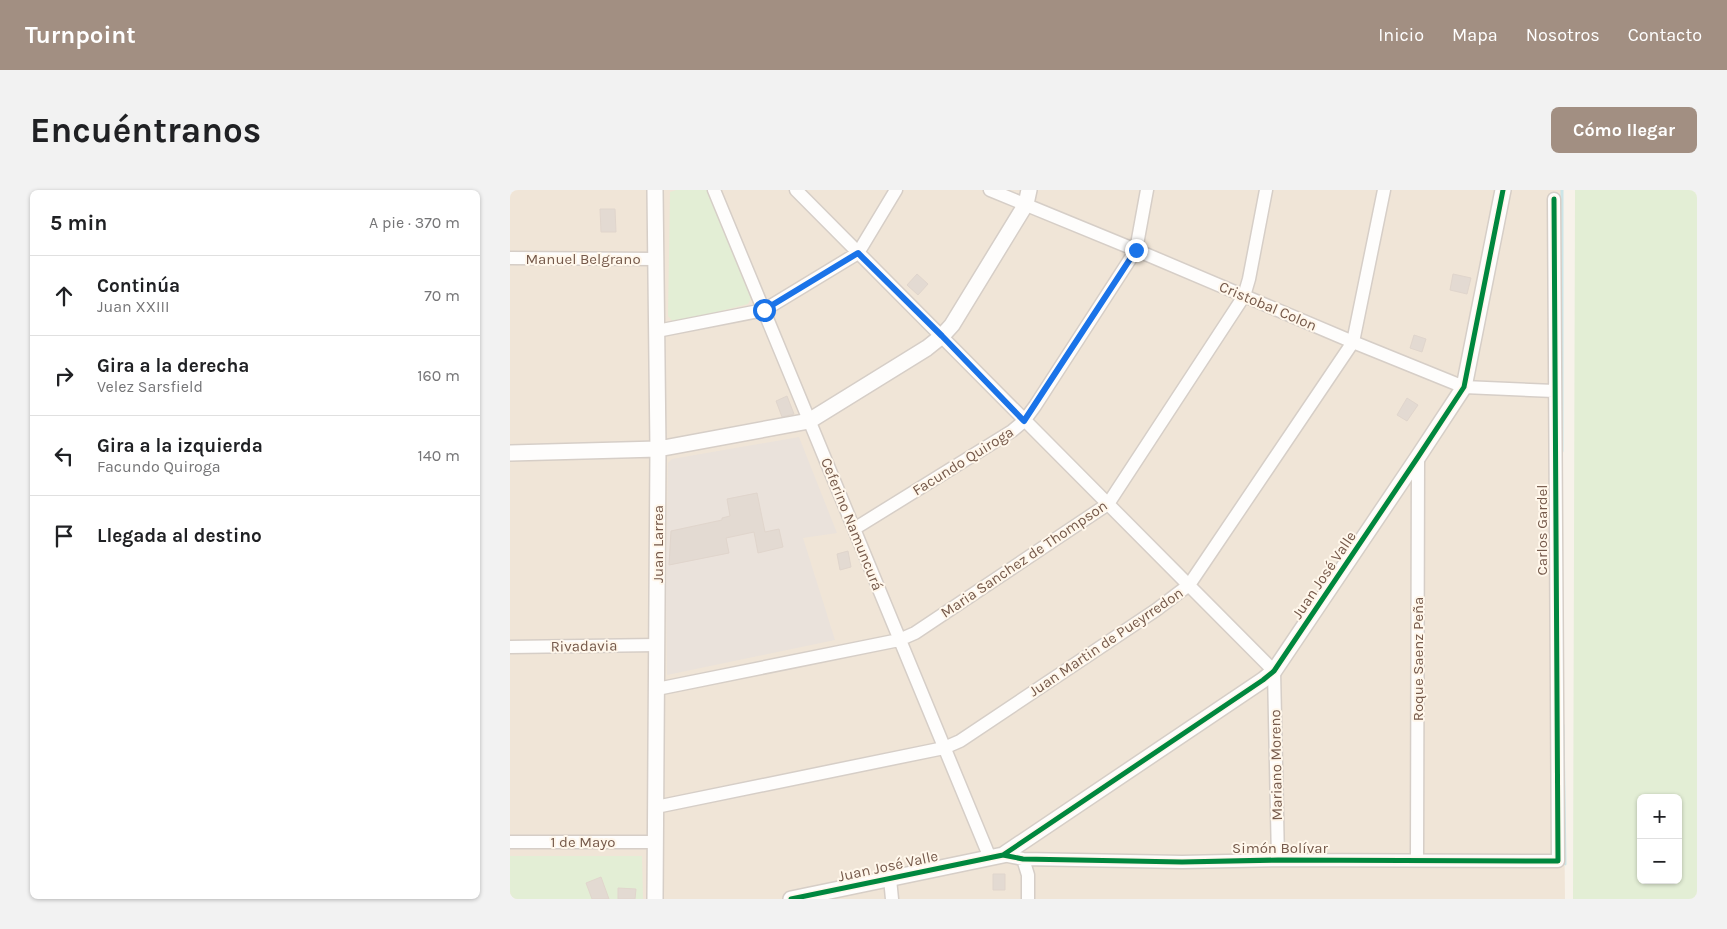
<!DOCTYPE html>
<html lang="es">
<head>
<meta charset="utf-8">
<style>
	body { margin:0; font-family:Karla,sans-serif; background:#f2f2f2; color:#202124 }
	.controls { position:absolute; right:15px; bottom:15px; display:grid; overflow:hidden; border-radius:8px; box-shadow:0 1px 4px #0004 }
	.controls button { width:45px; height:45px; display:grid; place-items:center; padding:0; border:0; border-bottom:1px solid #e0e0e0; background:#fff; color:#202124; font:25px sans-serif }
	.stop { position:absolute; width:15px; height:15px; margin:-11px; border:4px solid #1a73e8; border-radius:50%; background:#fff }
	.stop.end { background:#1a73e8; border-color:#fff; box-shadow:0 1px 5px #0008 }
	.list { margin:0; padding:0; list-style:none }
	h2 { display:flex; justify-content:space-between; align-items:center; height:65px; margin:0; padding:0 20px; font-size:21px }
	h2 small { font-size:16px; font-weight:400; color:#757577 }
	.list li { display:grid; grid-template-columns:32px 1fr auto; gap:15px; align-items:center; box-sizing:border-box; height:80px; padding:0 20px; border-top:1px solid #e0e0e0 }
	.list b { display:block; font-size:19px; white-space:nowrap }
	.list p { margin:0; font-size:16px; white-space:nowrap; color:#757577 }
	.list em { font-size:16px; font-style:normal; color:#757577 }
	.icon { flex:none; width:28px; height:28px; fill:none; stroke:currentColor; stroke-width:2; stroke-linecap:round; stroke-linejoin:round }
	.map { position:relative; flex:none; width:1187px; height:709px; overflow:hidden; border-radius:8px }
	header { display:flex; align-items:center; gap:30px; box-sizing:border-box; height:70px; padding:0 25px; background:#a28f82; color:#fff }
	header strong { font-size:24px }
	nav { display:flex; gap:28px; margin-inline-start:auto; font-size:18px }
	.intro { display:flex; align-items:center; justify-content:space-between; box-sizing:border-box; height:120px; padding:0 30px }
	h1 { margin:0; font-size:35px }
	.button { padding:12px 22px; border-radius:8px; background:#a28f82; color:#fff; font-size:18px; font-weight:700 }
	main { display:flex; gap:30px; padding:0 30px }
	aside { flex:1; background:#fff; border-radius:8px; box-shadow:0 1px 4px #0004 }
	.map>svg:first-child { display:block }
	.residential { fill:#f0e5d7 }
	.industrial { fill:#eae2db }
	.green { fill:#e3eed5; fill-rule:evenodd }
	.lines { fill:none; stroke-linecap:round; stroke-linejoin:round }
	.stream { stroke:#cce5e7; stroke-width:3 }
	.building { fill:#e3dad2; stroke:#e0d5cc }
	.minor-casing { stroke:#d6cec7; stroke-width:15 }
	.tertiary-casing { stroke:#d6cec7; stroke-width:18 }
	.minor { stroke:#fefdfc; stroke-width:12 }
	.tertiary { stroke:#fefdfc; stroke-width:15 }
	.cycleway-casing { stroke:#fff7eb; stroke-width:8 }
	.cycleway { stroke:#00873e; stroke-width:5 }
	.route { stroke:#1a73e8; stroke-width:6 }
	.labels { text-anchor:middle; stroke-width:4; stroke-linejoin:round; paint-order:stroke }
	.street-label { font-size:15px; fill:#75594a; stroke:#fff7eb }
</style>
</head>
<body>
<header>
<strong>Turnpoint</strong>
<nav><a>Inicio</a><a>Mapa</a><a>Nosotros</a><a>Contacto</a></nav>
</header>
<div class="intro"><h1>Encuéntranos</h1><a class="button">Cómo llegar</a></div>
<main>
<aside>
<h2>5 min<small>A pie · 370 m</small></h2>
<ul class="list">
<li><svg class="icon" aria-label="ahead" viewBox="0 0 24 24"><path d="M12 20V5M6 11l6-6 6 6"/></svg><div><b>Continúa</b><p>Juan XXIII</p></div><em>70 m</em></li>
<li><svg class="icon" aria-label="right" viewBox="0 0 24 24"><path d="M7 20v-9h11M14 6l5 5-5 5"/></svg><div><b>Gira a la derecha</b><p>Velez Sarsfield</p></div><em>160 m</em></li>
<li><svg class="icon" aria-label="left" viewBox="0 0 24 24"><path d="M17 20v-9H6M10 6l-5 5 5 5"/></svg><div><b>Gira a la izquierda</b><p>Facundo Quiroga</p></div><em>140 m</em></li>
<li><svg class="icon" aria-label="arrive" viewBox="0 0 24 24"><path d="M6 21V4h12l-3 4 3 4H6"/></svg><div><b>Llegada al destino</b></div></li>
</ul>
</aside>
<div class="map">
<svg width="1187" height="709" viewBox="0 0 1187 709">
	<rect width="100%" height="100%" fill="#f7f2ea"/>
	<!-- residential -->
	<path class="residential" d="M0,0H1052V405L1055,709H0Z"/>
	<!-- industrial -->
	<path class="industrial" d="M289,247L327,343L293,348L325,450L157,485L156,402L158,273L162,269Z"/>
	<!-- green -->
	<path class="green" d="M166,0H198L241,108L238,114L164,133L158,126L160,2Z
		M1065,0H1187V709H1063ZM1131,608H1168V690H1131Z
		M0,666H132L133,709H0Z"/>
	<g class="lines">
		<!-- stream -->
		<path class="stream" d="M1052,0V261
			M1053,535L1055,674"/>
	</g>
	<!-- building -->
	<path class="building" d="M90,19H105L106,42H91Z
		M407,84L418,94L408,105L397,95Z
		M943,84L961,88L957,104L940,100Z
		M904,145L916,149L912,162L900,158Z
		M277,206L284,224L272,227L266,211Z
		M897,208L908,215L897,231L887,225Z
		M247,303L255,342L269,339L273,357L248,363L244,342L216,348L219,363L159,375L161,341L212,330V328L220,326L217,309Z
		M338,361L341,377L330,380L327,364Z
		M483,684H495V700H483Z
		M91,687L99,709H82L76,693Z
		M108,698L126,699L125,709H108Z"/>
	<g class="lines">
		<defs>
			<path id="minor" d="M204,0L480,668
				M286,0L764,481L768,670
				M480,0L626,60L843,152L954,197L1044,201
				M0,68L146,69
				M147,141L254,120L348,63L386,0
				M344,339L502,241L514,231L525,216L626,60L637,0
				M0,457L147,455
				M147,499L389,450L405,443L598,314L734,106L739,89L756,0
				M146,617L434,558L450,551L646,420L679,395L843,152L874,0
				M0,652H146
				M493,665L513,669L672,672L768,670L1048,671L1044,9
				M513,669L518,685V709
				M907,670L908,267
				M380,689L382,709"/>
			<path id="tertiary" d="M0,263L148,259L299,231L417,158L432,146L442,135L516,14L519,0
				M145,709L148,259L145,0
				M281,709L493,665L753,490L764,481L908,267L954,197L993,0"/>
		</defs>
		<!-- minor casing -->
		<use href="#minor" class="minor-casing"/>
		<!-- tertiary casing -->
		<use href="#tertiary" class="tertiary-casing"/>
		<!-- minor -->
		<use href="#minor" class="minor"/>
		<!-- tertiary -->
		<use href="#tertiary" class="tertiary"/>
		<defs>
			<path id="cycleway" d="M493,665L513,669L672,672L768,670L1048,671L1044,9
				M281,709L493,665L753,490L764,481L908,267L954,197L993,0"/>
		</defs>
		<!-- cycleway casing -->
		<use href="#cycleway" class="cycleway-casing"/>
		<!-- cycleway -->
		<use href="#cycleway" class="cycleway"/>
	</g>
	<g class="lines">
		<!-- route -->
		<path class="route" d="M254,120L348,63L432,146L514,231L626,60"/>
	</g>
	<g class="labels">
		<!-- street labels -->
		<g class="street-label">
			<text x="73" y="74">Manuel Belgrano</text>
			<text transform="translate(758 116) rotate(23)" y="5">Cristobal Colon</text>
			<text transform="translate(453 271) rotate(-32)" y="5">Facundo Quiroga</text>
			<text transform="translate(342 334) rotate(68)" y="5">Ceferino Namuncurá</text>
			<text transform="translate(1032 340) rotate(-90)" y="5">Carlos Gardel</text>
			<text transform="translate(148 354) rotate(-90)" y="5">Juan Larrea</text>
			<text transform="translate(514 369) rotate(-34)" y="5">Maria Sanchez de Thompson</text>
			<text transform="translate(814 385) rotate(-56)" y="5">Juan José Valle</text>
			<text transform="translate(596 452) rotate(-34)" y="5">Juan Martin de Pueyrredon</text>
			<text transform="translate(74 456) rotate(-1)" y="5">Rivadavia</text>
			<text transform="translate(908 469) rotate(-90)" y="5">Roque Saenz Peña</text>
			<text transform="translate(766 575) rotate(-91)" y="5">Mariano Moreno</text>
			<text x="73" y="657">1 de Mayo</text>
			<text x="770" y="663">Simón Bolívar</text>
			<text transform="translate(378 676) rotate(-12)" y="5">Juan José Valle</text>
		</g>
	</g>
</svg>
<div class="controls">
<button>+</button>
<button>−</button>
</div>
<div class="stop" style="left:254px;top:120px"></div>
<div class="stop end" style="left:626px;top:60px"></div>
</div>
</main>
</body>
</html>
